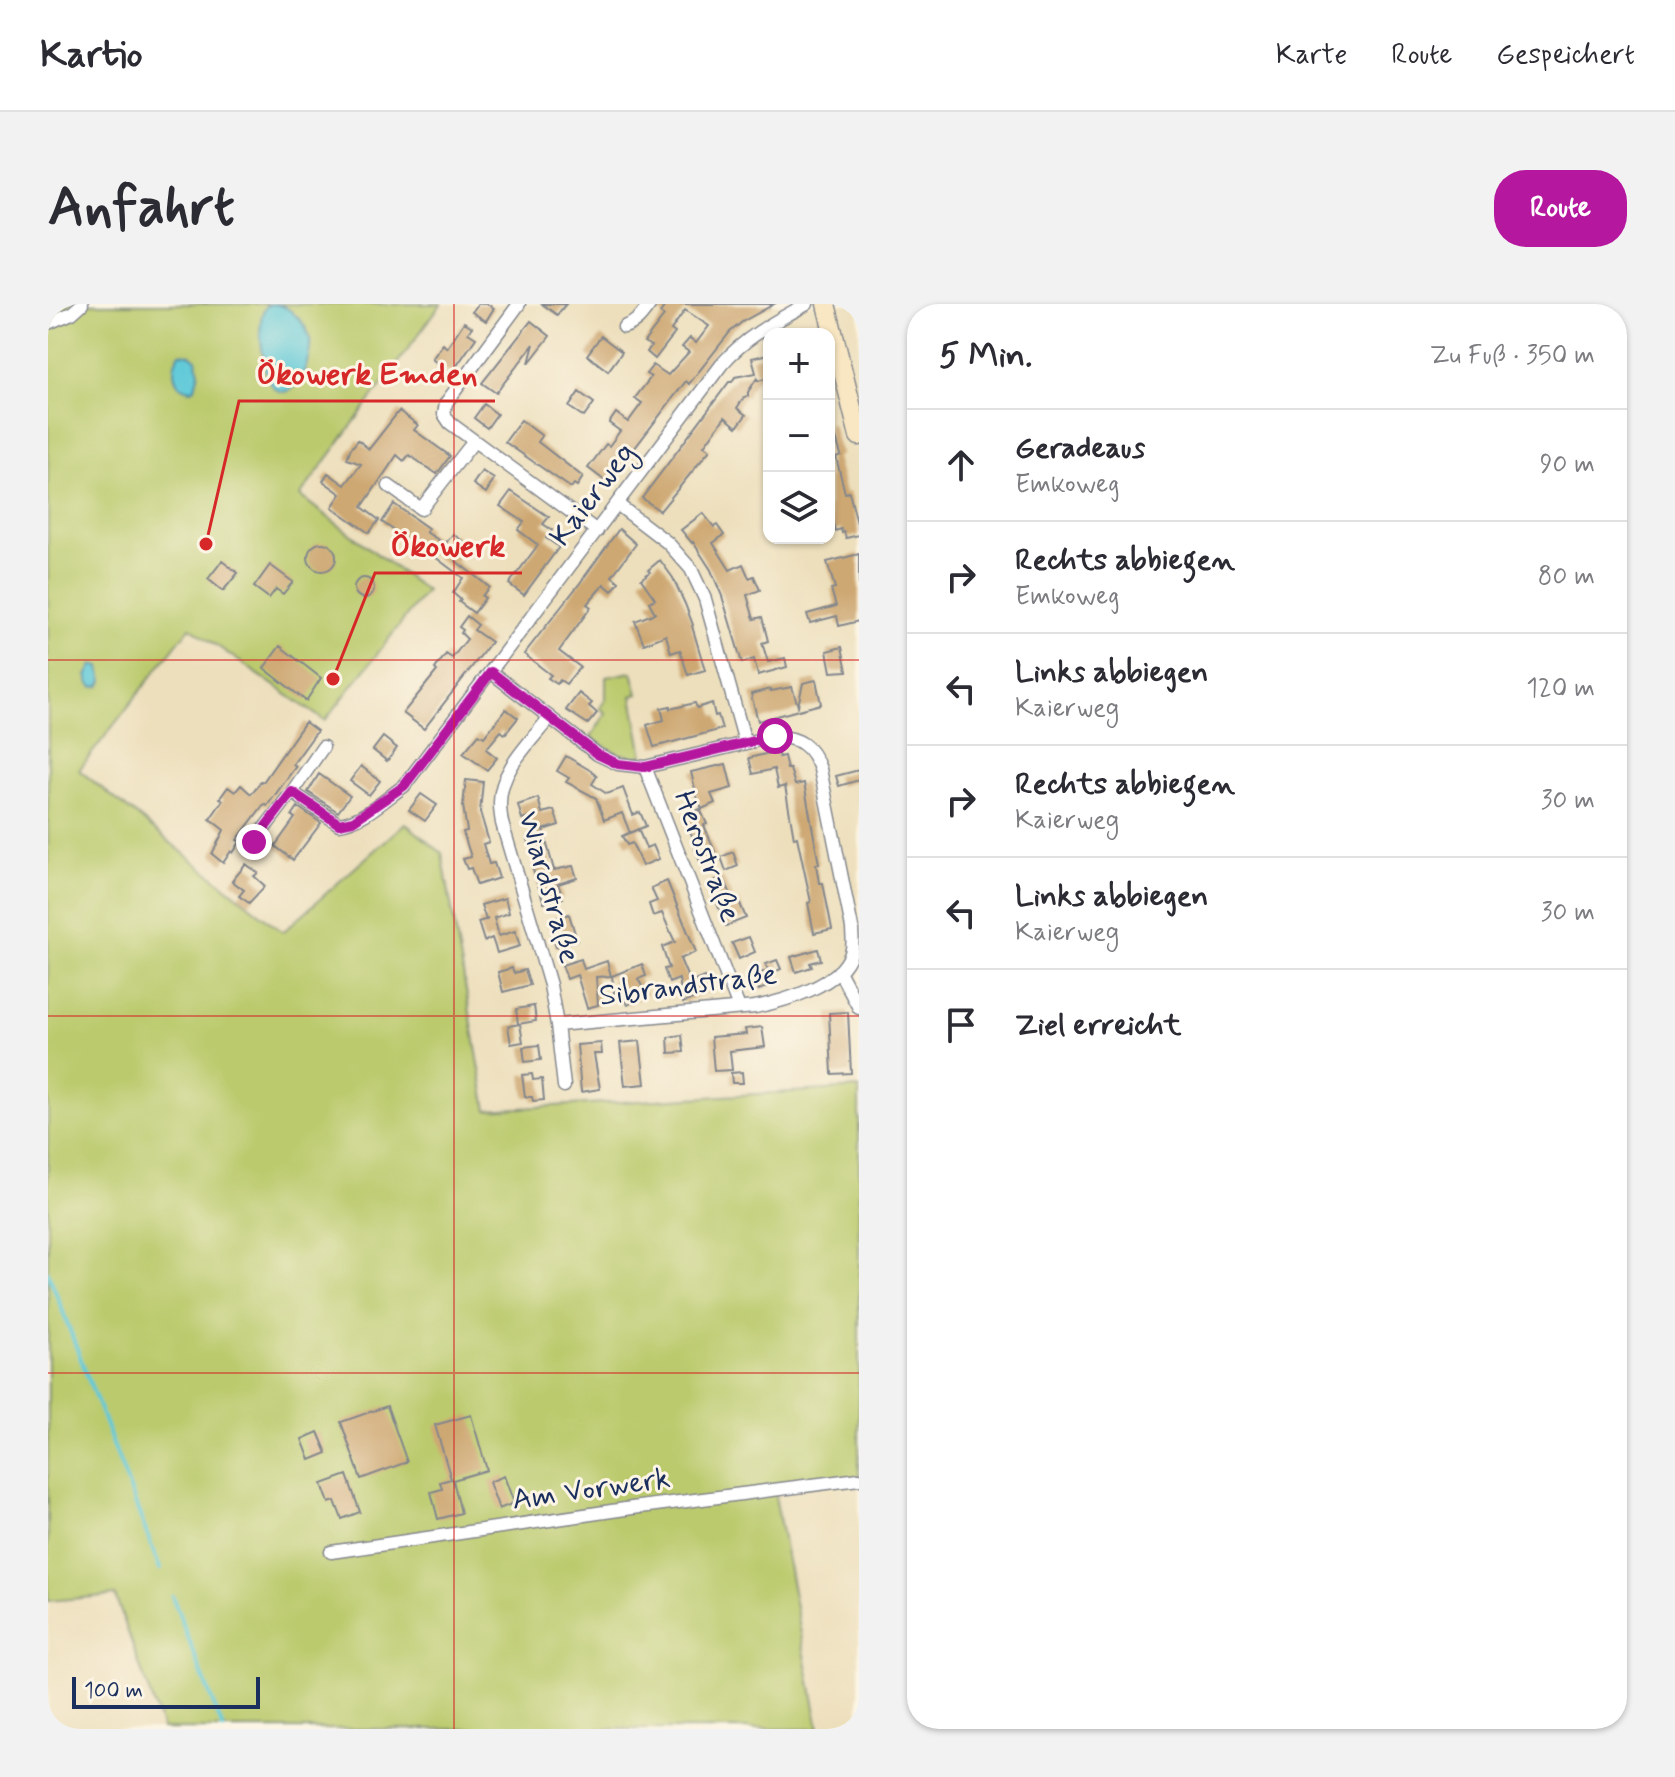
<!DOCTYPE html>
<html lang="de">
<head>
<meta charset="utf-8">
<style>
	body { margin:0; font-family:Mynerve,sans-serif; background:#f2f2f3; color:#2b2b33 }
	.controls { position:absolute; right:24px; top:24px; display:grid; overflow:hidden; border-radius:16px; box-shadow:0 2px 6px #0004 }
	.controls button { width:72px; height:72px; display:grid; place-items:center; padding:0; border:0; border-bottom:2px solid #e1e1e2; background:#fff; color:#2b2b33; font:40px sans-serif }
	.scale { position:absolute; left:24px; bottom:20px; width:188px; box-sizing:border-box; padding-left:8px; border:4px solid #1b2f5e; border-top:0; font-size:22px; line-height:28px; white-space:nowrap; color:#1b2f5e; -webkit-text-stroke:6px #fcf5e5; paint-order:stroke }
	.stop { position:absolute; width:24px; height:24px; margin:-18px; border:6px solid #b5179e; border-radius:50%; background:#fff }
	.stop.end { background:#b5179e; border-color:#fff; box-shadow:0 2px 8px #0008 }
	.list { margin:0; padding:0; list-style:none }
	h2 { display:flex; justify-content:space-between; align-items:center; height:104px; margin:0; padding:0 32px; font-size:34px }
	h2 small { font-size:26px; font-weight:400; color:#7c7c81 }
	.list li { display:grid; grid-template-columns:52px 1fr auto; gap:24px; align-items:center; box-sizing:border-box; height:112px; padding:0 32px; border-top:2px solid #e1e1e2 }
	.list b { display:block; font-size:30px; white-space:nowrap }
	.list p { margin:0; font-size:26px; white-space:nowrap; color:#7c7c81 }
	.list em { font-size:26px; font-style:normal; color:#7c7c81 }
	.icon { flex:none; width:44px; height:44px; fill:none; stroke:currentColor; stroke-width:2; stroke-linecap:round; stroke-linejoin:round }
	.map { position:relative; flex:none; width:811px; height:1425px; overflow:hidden; border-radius:32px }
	header { display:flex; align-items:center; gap:48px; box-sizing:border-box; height:112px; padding:0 40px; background:#fff; border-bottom:2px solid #e1e1e2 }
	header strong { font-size:38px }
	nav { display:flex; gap:44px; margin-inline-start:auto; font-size:28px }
	.intro { display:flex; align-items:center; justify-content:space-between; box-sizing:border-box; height:192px; padding:0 48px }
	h1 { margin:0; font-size:56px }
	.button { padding:20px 36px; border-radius:32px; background:#b5179e; color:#fff; font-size:28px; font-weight:700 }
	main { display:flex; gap:48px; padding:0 48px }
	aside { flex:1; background:#fff; border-radius:32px; box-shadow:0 2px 6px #0004 }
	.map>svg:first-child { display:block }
	.green { fill:#bbca6d; stroke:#6b7c66; stroke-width:2 }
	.water { fill:#5ec9d8; stroke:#3c7c9b; stroke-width:2 }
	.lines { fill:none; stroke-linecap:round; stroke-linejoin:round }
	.stream { stroke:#5ec9d8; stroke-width:4 }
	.building { fill:#cea873 }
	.minor-casing { stroke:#84878d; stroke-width:15 }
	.secondary-casing { stroke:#84878d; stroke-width:21 }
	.minor { stroke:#fff; stroke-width:12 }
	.secondary { stroke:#f9e7c3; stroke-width:18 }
	.route { stroke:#b5179e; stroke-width:10 }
	.grid { fill:none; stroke:#d62828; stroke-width:2; stroke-opacity:0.55 }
	.labels { text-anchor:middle; stroke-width:6; stroke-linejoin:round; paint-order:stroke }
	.street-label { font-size:30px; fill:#1b2f5e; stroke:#fcf5e5 }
	.leader { fill:none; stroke:#d62828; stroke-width:3 }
	.callout-dot { fill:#d62828; stroke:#fcf5e5; stroke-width:3 }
	.callout-label { font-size:32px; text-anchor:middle; font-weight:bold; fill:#d62828; stroke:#fcf5e5; stroke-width:6; stroke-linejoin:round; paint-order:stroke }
</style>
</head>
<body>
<header>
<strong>Kartio</strong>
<nav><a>Karte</a><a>Route</a><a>Gespeichert</a></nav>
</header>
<div class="intro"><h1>Anfahrt</h1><a class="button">Route</a></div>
<main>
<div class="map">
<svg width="811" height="1425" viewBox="0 0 811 1425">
	<rect width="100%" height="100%" fill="#fcf5e5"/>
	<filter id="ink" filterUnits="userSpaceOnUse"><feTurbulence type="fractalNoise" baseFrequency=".0125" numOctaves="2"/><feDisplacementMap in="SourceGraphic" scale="16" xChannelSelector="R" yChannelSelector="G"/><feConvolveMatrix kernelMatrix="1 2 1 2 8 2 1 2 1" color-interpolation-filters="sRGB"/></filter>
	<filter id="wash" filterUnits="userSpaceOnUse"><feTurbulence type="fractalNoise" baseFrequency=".006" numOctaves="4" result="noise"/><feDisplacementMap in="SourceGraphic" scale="32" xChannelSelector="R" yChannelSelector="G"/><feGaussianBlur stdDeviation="1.8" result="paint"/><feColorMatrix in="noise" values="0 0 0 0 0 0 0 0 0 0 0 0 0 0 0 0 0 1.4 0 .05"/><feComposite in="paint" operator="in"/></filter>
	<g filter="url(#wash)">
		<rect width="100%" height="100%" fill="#eddfbc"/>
		<!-- green -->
		<path class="green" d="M0,0H393L252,192L378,287L277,417L142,323L31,466L235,628L357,519L394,549L439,806L811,784V1175L726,1187L771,1425H114L67,1291L0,1297Z
			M584,368L590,390L584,392L595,452C574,454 559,445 543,433L558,409L552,404L558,395V373Z"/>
		<!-- water -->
		<path class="water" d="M224,0C236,1 242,5 250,14C256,20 261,28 262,36C264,51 251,97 229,86C219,81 216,61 215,51C213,36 209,16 218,2Z
			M132,49L141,50L148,55L151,68L147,84L143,86C124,84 122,63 132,49Z
			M45,361L52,363L55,377L52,382L45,383L42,380L39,372Z"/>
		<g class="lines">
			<!-- stream -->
			<path class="stream" d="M0,968L112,1265
				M124,1292L175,1425"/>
		</g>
		<g id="blocks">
			<!-- building -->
			<path class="building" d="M430,0H439L446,4L438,17L424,8Z
				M494,0H518L509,11Z
				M618,0H726L694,18L682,28L641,80L638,77L560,179L540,164L558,140L561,142L572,127L561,119L568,109L580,118L594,99L587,94L603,73L598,70L605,61L620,71L641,48L634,43L642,34L648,39L661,22L637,6L623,26L627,29L607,55L599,48L603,42L596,38L616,12L612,9Z
				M483,17L502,32L481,59L486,40L448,89L434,79Z
				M416,18L424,23L420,29L428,34L403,70L384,55L395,40L399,44Z
				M553,32L574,48L560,67L539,51Z
				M721,50V74L710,77L709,74L700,88V92L696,93L689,104L698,111L689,123L677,113L656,142L662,146L612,207L594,194L681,78H684L687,73L708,69L704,54Z
				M531,88L546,99L536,113L521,103Z
				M436,100L449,110L439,124L426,114Z
				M351,107L370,121L366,126L402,152L389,170L361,151L356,157L349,151L314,203L331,216L321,229L284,203L293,190L275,177L280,169L297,181L313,160L299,155L302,146L310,136L321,145Z
				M473,116L494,132L490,138L535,173L529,182L526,180L523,184L457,138Z
				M781,120H784L793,151L788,153L797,189L801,188L811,227V231L798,234L796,228L794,229L793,225L787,227L781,204Z
				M434,167L446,175L438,189L425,180Z
				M463,187L501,213L495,220L504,226L498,234L511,243L476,291L461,280L490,241L470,226L476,218L452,202Z
				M346,200L381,225L378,228L397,240L405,230L420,241L408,257L441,283L434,292L437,294L426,309L411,298L413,296L405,289L415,274L379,247L369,241L368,242L334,218Z
				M655,209L666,223L669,221L676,231L665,239L682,266L695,260L701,274L706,272L712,286L699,291L706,315L714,313L720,337L714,339L720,358L737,354L739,363L710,371L706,355L694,359L674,292L663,266L645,238L644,239L633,226Z
				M571,225L588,240L564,272L571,278L564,287L556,280L539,300L543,303L511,347L532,363L518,380L512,376L509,380L500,374L503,371L476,350L532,279Z
				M260 253a14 14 0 1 1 28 0a14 14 0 1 1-28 0Z
				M811,250V317L791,322L789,312L762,319L759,310L788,302L783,285L787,284L779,258Z
				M612,256L625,274L637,300L645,321L644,322L657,366L640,371L632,346L623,349L618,331L596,340L587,317L607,309L601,298L607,295L593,275L602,268L600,266Z
				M174,257L190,269L175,287L160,275Z
				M222,261L245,278L235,290L228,285L221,294L206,283Z
				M306 284a10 10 0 1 1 20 0a10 10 0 1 1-20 0Z
				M419,312L430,321L426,326L443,338L376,425L355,409L389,367L387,365L398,350L404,354L419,335L413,329L415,326L411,323Z
				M232,342L273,374L258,397L216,364Z
				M794,343L799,367L783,368L779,347Z
				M768,376L773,400L710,417L703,390L723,385V387L744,383L750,402L755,379Z
				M531,389L544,399L541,402L549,409L540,420L518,406Z
				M647,399L649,404L664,399L667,412L670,411L674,425L606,443L599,421L616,416L613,404L622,402V405Z
				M458,405L470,414L457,430L453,427L438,445L449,454L439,466L415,449L431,430L436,433Z
				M257,418L269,427L245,460L248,462L219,502L216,500L189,536L192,538L185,549L183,547L175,559L164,550L176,526L162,515L175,496L172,494L180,483L187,488L193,481L203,490L213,477L215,478Z
				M335,433L349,444L339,457L325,446Z
				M729,447L731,453L736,452L739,465H742L747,481L756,479L771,560H768L771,579H775L784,625L766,629L760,599L763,598L749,533L746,534L737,482L730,484L726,465L705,470L701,454Z
				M518,452L545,468L549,472L544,480L559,490L575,484L585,511L592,508L598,522L582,529L574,509L556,516L548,494L518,478L521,474L509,467Z
				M678,460L684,484L663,490L667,499L654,505L649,493L643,468Z
				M313,462L332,477L321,491L302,477Z
				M811,466V476L791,482L788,472Z
				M271,470L302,492L290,508L260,488Z
				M418,476L435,478L432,508L441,538L435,540L441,560L446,559L451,574L429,581L423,564L419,565L415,555L423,553L415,528L419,527L415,502Z
				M373,490L389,501L377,517L361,506Z
				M490,494L494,509L506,506L511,521L495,526L506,566L525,562L529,574L510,580L515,594L496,599L485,566L488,564L479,533L485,532L480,513L474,515L470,501Z
				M250,503L273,519L245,556L227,542L247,514L244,512Z
				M652,505L659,520L656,521L669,553L653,560L647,545L649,544L636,512Z
				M590,525L598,544L605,541L611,555L594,562L584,539L579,541L574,532Z
				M685,548L690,562L678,567L673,553Z
				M198,560L210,569L206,572L217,582L201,599L191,592L196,586L184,577Z
				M675,573L687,599L691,597L698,614L678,622L661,579Z
				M619,577L648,648L632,655L642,679L656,673L662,687L635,699L631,675L621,679L616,665L621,664L614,643L627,638L614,609L605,612L601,600L609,597L603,584Z
				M457,594L461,609L446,614L451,632L467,627L472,642L449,649L444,634L436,637L430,618L440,615L438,616L433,601Z
				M521,610L529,636L508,643L501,616Z
				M701,633L707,648L691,655L684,639Z
				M770,645L773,656L762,659L764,663L748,668L743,653Z
				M533,655L536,665L559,657L563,672L548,673L550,701L539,704L529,671L519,675L514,661Z
				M729,656L733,665L722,670L721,667L726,680L711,686L705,672L720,666L718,660Z
				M594,660L598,672L590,675L599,690L580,701L576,694L567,696L564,672Z
				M464,664L466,669L477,666L482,681L455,688L450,668Z
				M486,702L488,717L470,720L468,705Z
				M800,708L803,769L784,770L781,709Z
				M472,720L475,738L463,740L460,722Z
				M714,723L717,743L682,747L684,766L666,767L663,733L698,730L697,725Z
				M634,731L636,748L621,749L620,733Z
				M592,737L597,780L577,782L572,739Z
				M553,739L554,750H546L552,785L533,788L529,741Z
				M491,741L493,756L477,758L475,743Z
				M694,768L695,779H684L683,769Z
				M484,770L485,776L494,775L496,796L485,797L484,793H477L474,771Z
				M339,1102L359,1158L313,1175L293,1118Z
				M423,1111L439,1166L405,1176L413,1209L390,1215L383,1188L394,1185L392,1178L403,1175L387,1121Z
				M270,1128L279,1149L262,1156L254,1135Z
				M299,1171L312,1208L294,1215L287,1197L281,1199L274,1180Z
				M456,1172L466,1199L451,1205L441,1178Z"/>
		</g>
	</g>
	<g filter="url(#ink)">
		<use href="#blocks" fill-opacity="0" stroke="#84878d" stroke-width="2"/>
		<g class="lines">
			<defs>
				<path id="minor" d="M471,0L398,99L396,110L402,119L549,227
					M0,19L24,9L34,0
					M576,23C589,19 594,11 602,0
					M341,182L373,205L426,137
					M569,200L620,239L643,265L657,295L697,438
					M443,368L549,450L570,460L597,463L727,432C752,434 763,441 772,465L804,624C804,632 806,641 803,649C793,681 737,697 707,703L509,721
					M502,413C483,438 451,466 452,500C452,506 453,513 454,519L502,681L509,721L516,782
					M597,463L691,704
					M244,488L275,443
					M206,538L244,488L291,520C315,517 336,496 356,482L674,60C697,33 728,17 759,0
					M791,667L811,704
					M283,1248L584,1204L811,1175"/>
				<path id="secondary" d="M778,0L811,132"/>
			</defs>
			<!-- minor casing -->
			<use href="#minor" class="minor-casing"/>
			<!-- secondary casing -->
			<use href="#secondary" class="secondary-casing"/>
			<!-- minor -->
			<use href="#minor" class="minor"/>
			<!-- secondary -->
			<use href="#secondary" class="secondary"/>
		</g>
	</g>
	<g class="lines" filter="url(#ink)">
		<!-- route -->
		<path class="route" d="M206,538L244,488L291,520L305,517L356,482L443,368L549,450L570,460L597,463L727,432"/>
	</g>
	<!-- grid -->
	<path class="grid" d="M406,0V1425M0,356H811M0,712H811M0,1069H811"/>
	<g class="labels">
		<!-- street labels -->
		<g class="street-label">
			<text transform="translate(544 190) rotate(-53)" y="10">Kaierweg</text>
			<text transform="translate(660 552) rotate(69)" y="10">Herostraße</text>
			<text transform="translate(502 583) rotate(74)" y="10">Wiardstraße</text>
			<text transform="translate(640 680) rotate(-7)" y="10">Sibrandstraße</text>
			<text transform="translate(543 1184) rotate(-8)" y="10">Am Vorwerk</text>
		</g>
	</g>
	<!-- callouts -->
	<path class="leader" d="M158 240L191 97H447M285 375L327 269H474"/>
	<g class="callout-dot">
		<circle cx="158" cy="240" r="8"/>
		<circle cx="285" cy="375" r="8"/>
	</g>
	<g class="callout-label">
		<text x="319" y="80">Ökowerk Emden</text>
		<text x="400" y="252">Ökowerk</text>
	</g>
</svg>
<div class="controls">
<button>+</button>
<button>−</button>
<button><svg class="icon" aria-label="layers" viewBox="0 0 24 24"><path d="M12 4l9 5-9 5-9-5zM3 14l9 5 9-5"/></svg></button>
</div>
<div class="scale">100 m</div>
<div class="stop" style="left:727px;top:432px"></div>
<div class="stop end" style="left:206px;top:538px"></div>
</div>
<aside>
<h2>5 Min.<small>Zu Fuß · 350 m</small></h2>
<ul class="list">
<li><svg class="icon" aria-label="ahead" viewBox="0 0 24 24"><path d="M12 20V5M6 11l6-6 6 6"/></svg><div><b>Geradeaus</b><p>Emkoweg</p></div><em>90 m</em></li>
<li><svg class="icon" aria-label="right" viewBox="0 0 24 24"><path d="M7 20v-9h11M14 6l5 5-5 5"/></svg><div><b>Rechts abbiegen</b><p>Emkoweg</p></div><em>80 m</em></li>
<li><svg class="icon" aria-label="left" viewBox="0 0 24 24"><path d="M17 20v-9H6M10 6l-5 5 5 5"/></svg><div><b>Links abbiegen</b><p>Kaierweg</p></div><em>120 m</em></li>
<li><svg class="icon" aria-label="right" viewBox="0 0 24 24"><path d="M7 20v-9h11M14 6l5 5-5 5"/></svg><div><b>Rechts abbiegen</b><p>Kaierweg</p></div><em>30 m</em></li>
<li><svg class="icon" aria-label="left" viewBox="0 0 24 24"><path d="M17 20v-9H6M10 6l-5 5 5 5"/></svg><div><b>Links abbiegen</b><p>Kaierweg</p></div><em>30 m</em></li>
<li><svg class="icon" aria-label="arrive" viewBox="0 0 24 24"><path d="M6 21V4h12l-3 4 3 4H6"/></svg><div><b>Ziel erreicht</b></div></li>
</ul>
</aside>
</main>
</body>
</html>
